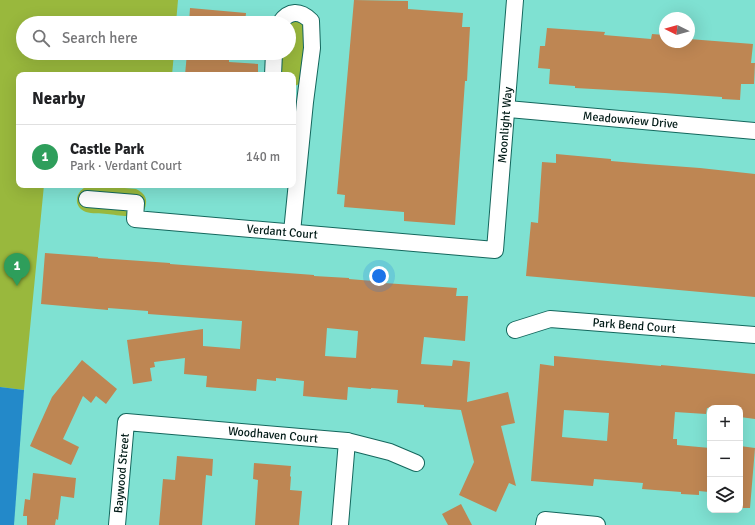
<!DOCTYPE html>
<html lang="en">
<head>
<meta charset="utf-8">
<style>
	body { margin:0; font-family:Signika,sans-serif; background:#f6f6f6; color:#202124 }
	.controls { position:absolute; right:12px; bottom:12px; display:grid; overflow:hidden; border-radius:8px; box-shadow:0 4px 16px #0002 }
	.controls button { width:36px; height:36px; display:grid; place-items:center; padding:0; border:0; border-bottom:1px solid #e0e0e0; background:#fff; color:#202124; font:20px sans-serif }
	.compass { position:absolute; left:659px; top:12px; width:36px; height:36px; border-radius:50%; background:#fff; box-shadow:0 4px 16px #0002; rotate:275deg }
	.you { position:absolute; left:379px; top:276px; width:14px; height:14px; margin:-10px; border:3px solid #fff; border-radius:50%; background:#1a73e8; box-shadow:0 0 0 6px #1a73e833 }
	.badge { display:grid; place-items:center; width:26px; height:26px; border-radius:50%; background:#c93d70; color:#fff; font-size:13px; font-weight:700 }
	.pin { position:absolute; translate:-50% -33px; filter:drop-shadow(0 1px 2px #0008) }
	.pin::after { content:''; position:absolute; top:21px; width:14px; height:12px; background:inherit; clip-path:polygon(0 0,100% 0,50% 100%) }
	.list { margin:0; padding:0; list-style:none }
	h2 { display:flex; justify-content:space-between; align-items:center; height:52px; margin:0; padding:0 16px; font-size:17px }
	h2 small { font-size:13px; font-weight:400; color:#757577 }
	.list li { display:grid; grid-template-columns:26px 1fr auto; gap:12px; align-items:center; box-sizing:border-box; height:64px; padding:0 16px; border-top:1px solid #e0e0e0 }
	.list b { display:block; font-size:15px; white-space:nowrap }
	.list p { margin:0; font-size:13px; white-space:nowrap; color:#757577 }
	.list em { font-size:13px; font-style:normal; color:#757577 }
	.icon { flex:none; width:22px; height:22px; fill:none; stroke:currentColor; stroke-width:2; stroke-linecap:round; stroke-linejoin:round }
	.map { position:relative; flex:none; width:755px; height:525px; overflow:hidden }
	.search { position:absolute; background:#fff; box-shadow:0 4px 16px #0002; left:16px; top:16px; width:280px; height:44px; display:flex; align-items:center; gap:10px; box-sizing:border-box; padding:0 14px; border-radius:22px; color:#757577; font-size:15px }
	.panel { position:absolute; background:#fff; box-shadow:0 4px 16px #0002; left:16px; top:72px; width:280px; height:116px; border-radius:8px }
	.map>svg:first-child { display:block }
	.green { fill:#99b83d }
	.water { fill:#2389c9 }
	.building { fill:#be8653; fill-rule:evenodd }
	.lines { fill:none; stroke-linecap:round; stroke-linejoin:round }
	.minor-casing { stroke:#14675d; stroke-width:18 }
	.minor { stroke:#fff; stroke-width:16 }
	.labels { text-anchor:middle; stroke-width:4; stroke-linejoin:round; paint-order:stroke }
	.street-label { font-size:12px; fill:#001a16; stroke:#8defdf }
</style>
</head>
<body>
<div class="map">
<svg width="755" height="525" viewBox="0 0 755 525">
	<rect width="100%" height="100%" fill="#7fe1d2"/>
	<!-- green -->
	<path class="green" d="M0,0H178L176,23H23V53H174L172,75H19V185H44L24,390L0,387Z
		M289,15L307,25L302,80L299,84L293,87V75H277L278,53H289Z
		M90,185L136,189C142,192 147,196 146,203C145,222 119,215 107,214C100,213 92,214 86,212C71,206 76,189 90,185Z"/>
	<!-- water -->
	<path class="water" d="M0,387L24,390L14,525H0Z"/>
	<!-- building -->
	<path class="building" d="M354,0L408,1V9L463,13L462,27H470L468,62L467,81H465L455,225L404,221V212L344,207L345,195L337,194Z
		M190,8L246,13L245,23H189Z
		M547,28L605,32L604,35L651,39L652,34L665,35V42H689V39L753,44L751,63H755L754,84H741L740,100L722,99V97L665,93L575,88V86L549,84L550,69L538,68L540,46H545Z
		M187,53H229V62L258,64V75H185Z
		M556,154L611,159V161L646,164L700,168L755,174V297L526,276L531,222L538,223L542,162L556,163Z
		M45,253L98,257V258L170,263V264L314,275V276L349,278V279L385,282L384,283L457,288L456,296H468L465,341L424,337L421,364L452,366L453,360L470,362L467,402L508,392L515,423L501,426L516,486L509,483L496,512L459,495L474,462L461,410L424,407V405L397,403L398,390L371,388V389L348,387L347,400L303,396L304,381L276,378V381L257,379L256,391L206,387L207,376L184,374L185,358L154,362L155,367L150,368L152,381L133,384L127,340L203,329V346L240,349L242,321L148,314V311L108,308V310L41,304ZM327,328L358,331L356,358L325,356Z
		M554,356L661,366V365L715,370L755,374V419L740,417V408H707L706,414L675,412L673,439H677V445L710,448L709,492L699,491V495L681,494V492L642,489L643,483L594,479L593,486L531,481L540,364L554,366ZM564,410L609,413L607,441L562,437Z
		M82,360L117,389L106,404L96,396L91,403L83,396L63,439L79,447L71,465L30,446L52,397Z
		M740,446L755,448L750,508H740Z
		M177,456L213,459L212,476L206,475L202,525H159L163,479L175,480Z
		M254,463L291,466L290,476L291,477L290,490L302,491L299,525H255L258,480L253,479Z
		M33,473L76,478L74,498L61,496L58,520L56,519L55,525H27V516H23L25,499L30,500Z
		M461,504L472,525H448L442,514Z"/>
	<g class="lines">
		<defs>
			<g id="minor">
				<path d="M280,23C289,10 300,10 311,21L312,48L305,102L292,232"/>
				<path d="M273,75L274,53"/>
				<path id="s1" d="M507,109L755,131"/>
				<path id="s2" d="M87,199L136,203L135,219L495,250L515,0"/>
				<path id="s3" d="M515,330L550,319L755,335"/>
				<path id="s4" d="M117,525L126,422L347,441L390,452L416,463"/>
				<path d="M340,525L347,441"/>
				<path d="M544,525L545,520L597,525"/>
			</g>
		</defs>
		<!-- minor casing -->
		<use href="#minor" class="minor-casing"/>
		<!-- minor -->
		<use href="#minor" class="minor"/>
	</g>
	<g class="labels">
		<!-- street labels -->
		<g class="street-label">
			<text dy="4" stroke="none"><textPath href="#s1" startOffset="124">Meadowview Drive</textPath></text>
			<text dy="4" stroke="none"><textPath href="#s2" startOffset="552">Moonlight Way</textPath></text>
			<text dy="4" stroke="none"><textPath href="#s2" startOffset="213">Verdant Court</textPath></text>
			<text dy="4" stroke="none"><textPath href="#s3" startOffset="121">Park Bend Court</textPath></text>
			<text dy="4" stroke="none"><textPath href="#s4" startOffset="251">Woodhaven Court</textPath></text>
			<text dy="4" stroke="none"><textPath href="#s4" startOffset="52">Baywood Street</textPath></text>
		</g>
	</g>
</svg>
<div class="controls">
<button>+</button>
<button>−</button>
<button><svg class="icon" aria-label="layers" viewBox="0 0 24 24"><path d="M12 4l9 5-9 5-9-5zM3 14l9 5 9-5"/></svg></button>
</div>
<svg class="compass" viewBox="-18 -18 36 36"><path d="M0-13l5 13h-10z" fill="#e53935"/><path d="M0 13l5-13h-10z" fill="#757577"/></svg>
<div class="you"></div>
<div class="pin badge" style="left:17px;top:286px;background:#2e9e5b">1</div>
<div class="search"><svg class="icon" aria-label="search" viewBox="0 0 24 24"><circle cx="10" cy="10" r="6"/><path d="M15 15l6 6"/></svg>Search here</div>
<section class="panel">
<h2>Nearby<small></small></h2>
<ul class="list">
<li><span class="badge" style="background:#2e9e5b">1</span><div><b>Castle Park</b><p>Park · Verdant Court</p></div><em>140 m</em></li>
</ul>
</section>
</div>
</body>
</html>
